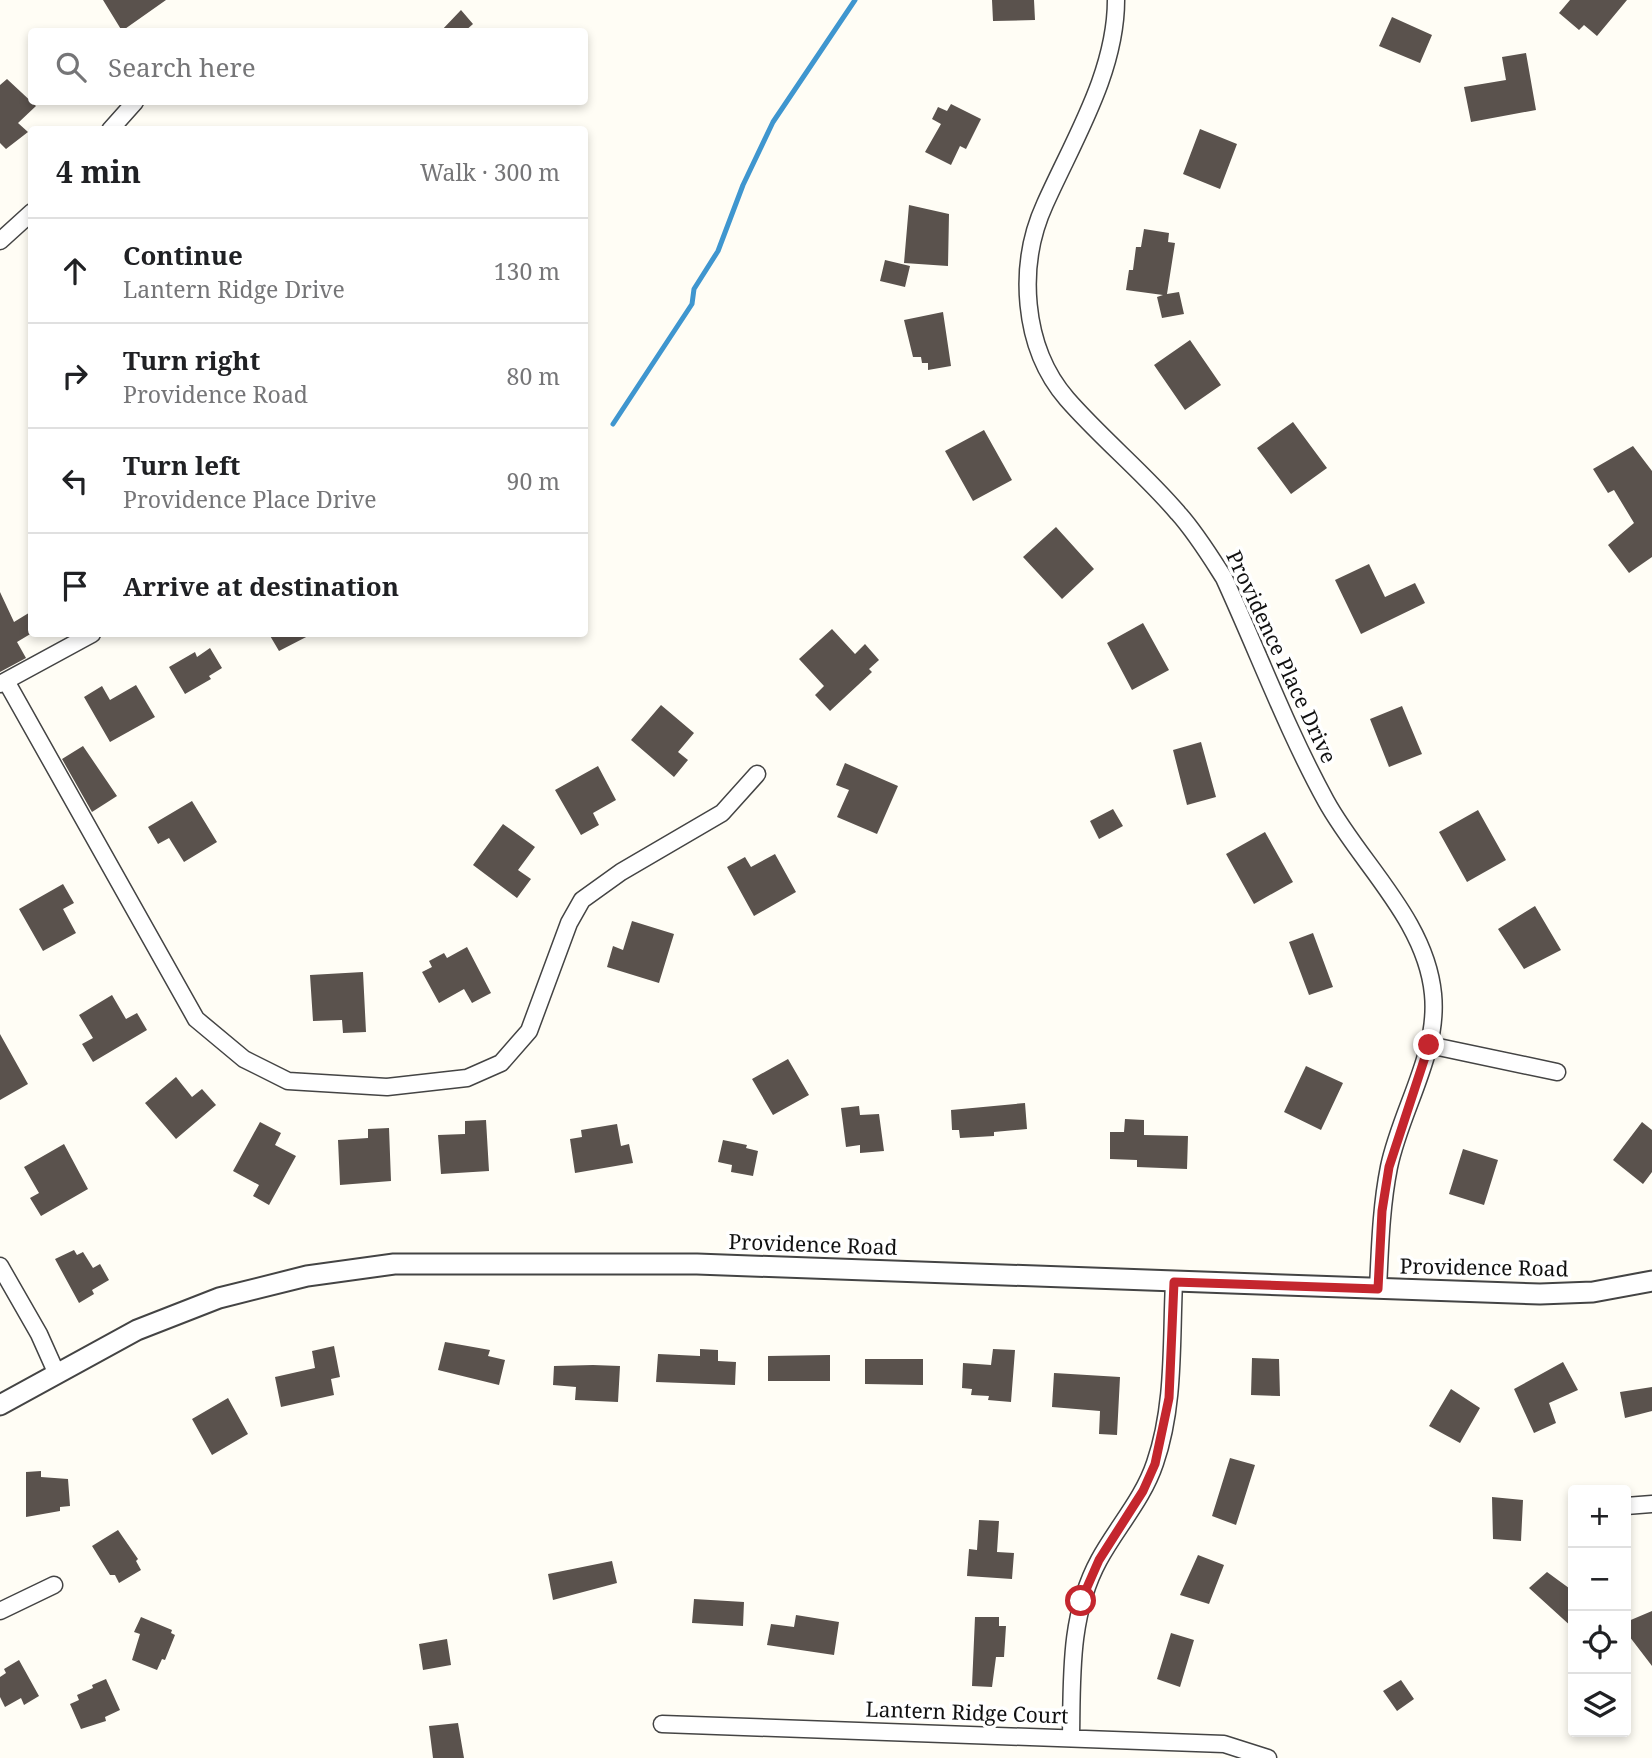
<!DOCTYPE html>
<html lang="en">
<head>
<meta charset="utf-8">
<style>
	body { margin:0; font-family:"Noto Serif",serif; background:#f6f6f6; color:#202124 }
	.controls { position:absolute; right:21px; bottom:21px; display:grid; overflow:hidden; border-radius:7px; box-shadow:0 4px 10px #0003 }
	.controls button { width:63px; height:63px; display:grid; place-items:center; padding:0; border:0; border-bottom:2px solid #e0e0e0; background:#fff; color:#202124; font:35px sans-serif }
	.stop { position:absolute; width:21px; height:21px; margin:-16px; border:5px solid #c4262e; border-radius:50%; background:#fff }
	.stop.end { background:#c4262e; border-color:#fff; box-shadow:0 2px 7px #0008 }
	.list { margin:0; padding:0; list-style:none }
	h2 { display:flex; justify-content:space-between; align-items:center; height:91px; margin:0; padding:0 28px; font-size:30px }
	h2 small { font-size:23px; font-weight:400; color:#757577 }
	.list li { display:grid; grid-template-columns:46px 1fr auto; gap:21px; align-items:center; box-sizing:border-box; height:105px; padding:0 28px; border-top:2px solid #e0e0e0 }
	.list b { display:block; font-size:26px; white-space:nowrap }
	.list p { margin:0; font-size:23px; white-space:nowrap; color:#757577 }
	.list em { font-size:23px; font-style:normal; color:#757577 }
	.icon { flex:none; width:38px; height:38px; fill:none; stroke:currentColor; stroke-width:2; stroke-linecap:round; stroke-linejoin:round }
	.map { position:relative; flex:none; width:1652px; height:1758px; overflow:hidden }
	.search { position:absolute; background:#fff; box-shadow:0 4px 10px #0003; left:28px; top:28px; width:560px; height:77px; display:flex; align-items:center; gap:18px; box-sizing:border-box; padding:0 24px; border-radius:7px; color:#757577; font-size:26px }
	.panel { position:absolute; background:#fff; box-shadow:0 4px 10px #0003; left:28px; top:126px; width:560px; height:511px; border-radius:7px }
	.map>svg:first-child { display:block }
	.lines { fill:none; stroke-linecap:round; stroke-linejoin:round }
	.stream { stroke:#3f96cf; stroke-width:5 }
	.building { fill:#5a524d }
	.minor-casing { stroke:#444; stroke-width:19 }
	.tertiary-casing { stroke:#444; stroke-width:23 }
	.minor { stroke:#fff; stroke-width:16 }
	.tertiary { stroke:#fff; stroke-width:19 }
	.route { stroke:#c4262e; stroke-width:9 }
	.labels { text-anchor:middle; stroke-width:7; stroke-linejoin:round; paint-order:stroke }
	.street-label { font-size:21px; fill:#111; stroke:#fff }
</style>
</head>
<body>
<div class="map">
<svg width="1652" height="1758" viewBox="0 0 1652 1758">
	<rect width="100%" height="100%" fill="#fffdf5"/>
	<g class="lines">
		<!-- stream -->
		<path class="stream" d="M613,424L692,304L694,289L718,251L743,185L773,122L855,0"/>
	</g>
	<!-- building -->
	<path class="building" d="M103,0H166L122,31Z
		M992,0H1034L1035,20L993,21Z
		M1570,0H1627L1597,36L1584,25L1579,30L1559,13Z
		M461,10L473,24L464,32H440Z
		M1392,17L1432,35L1420,63L1379,46Z
		M1526,53L1536,110L1471,122L1464,87L1506,80L1502,57Z
		M7,79L36,106L18,123L28,132L6,149L0,143V85Z
		M951,104L981,119L966,149L960,146L951,165L925,152L941,124L932,119L938,107L947,111Z
		M1200,129L1237,144L1220,189L1183,174Z
		M909,205L949,214L948,266L904,263Z
		M1144,229L1169,233L1168,242L1175,243L1167,294L1179,292L1184,314L1162,318L1157,297L1163,295L1126,290L1129,270H1133L1136,247H1141Z
		M885,260L910,266L905,287L880,281Z
		M943,312L951,366L928,370V363H922L921,357H913L904,320Z
		M1190,340L1221,385L1185,410L1154,365Z
		M1293,422L1327,468L1291,494L1257,448Z
		M984,430L1012,480L973,501L945,451Z
		M1633,446L1652,471V557L1629,573L1608,545L1634,523L1614,490L1608,493L1593,469Z
		M1056,527L1094,569L1062,599L1023,557Z
		M1369,564L1385,597L1415,583L1425,603L1361,634L1335,580Z
		M0,592L14,622L32,611V633L17,642L26,658L0,672Z
		M1143,623L1169,670L1132,690L1107,643Z
		M832,629L855,654L865,644L879,660L869,669L872,672L830,711L815,695L824,686L799,659Z
		M269,634H312L279,651Z
		M210,648L222,668L209,676L211,679L185,694L169,667L195,652L197,657Z
		M136,685L155,717L110,742L84,697L102,686L110,700Z
		M661,705L694,733L678,752L688,760L674,777L631,740Z
		M1402,706L1422,754L1389,767L1370,719Z
		M1201,742L1216,797L1187,805L1173,750Z
		M83,746L117,796L92,812L62,759Z
		M845,763L898,786L877,834L837,817L849,790L836,785Z
		M598,766L616,800L593,813L599,825L581,835L555,790Z
		M192,801L217,842L184,862L169,838L158,844L148,827Z
		M1113,809L1123,826L1099,839L1090,821Z
		M1478,810L1506,860L1467,882L1439,832Z
		M503,824L535,847L518,870L531,879L517,898L473,865Z
		M1265,832L1293,882L1254,904L1226,854Z
		M775,854L796,892L754,916L727,867L745,857L751,867Z
		M63,884L74,903L63,909L76,933L43,951L19,909Z
		M1535,906L1561,950L1524,969L1498,929Z
		M632,921L674,934L659,983L607,967L613,946L623,950Z
		M1313,933L1333,987L1309,995L1289,942Z
		M467,947L491,993L472,1003L464,989L439,1003L422,972L432,967L429,961L444,953L447,958Z
		M363,972L366,1032L343,1033L342,1020L313,1021L310,975Z
		M112,995L126,1019L137,1013L147,1030L93,1062L82,1044L93,1038L79,1015Z
		M0,1034L28,1084L0,1100Z
		M788,1059L809,1095L773,1115L752,1079Z
		M1306,1066L1343,1083L1321,1130L1284,1112Z
		M176,1077L192,1097L202,1089L216,1105L176,1139L145,1103Z
		M1025,1103L1027,1129L994,1132V1136L960,1138L959,1130H952L951,1110Z
		M859,1106L860,1115L879,1114L884,1151L860,1153V1145L846,1147L841,1108Z
		M1125,1119L1144,1120V1135L1188,1136L1187,1169L1137,1167V1160L1110,1159V1132H1124Z
		M486,1120L489,1171L441,1174L438,1135L465,1134V1121Z
		M260,1122L281,1133L275,1145L296,1156L269,1205L253,1196L259,1185L233,1171Z
		M1642,1122L1652,1130V1172L1643,1184L1613,1160Z
		M617,1124L621,1146L629,1144L633,1163L575,1173L570,1139L582,1137L581,1130Z
		M389,1128L391,1181L340,1185L338,1140L368,1138V1129Z
		M723,1140L747,1145L746,1148L758,1151L753,1176L731,1172L732,1165L718,1162Z
		M64,1144L88,1189L41,1216L30,1198L39,1193L24,1167Z
		M1463,1149L1498,1160L1484,1205L1449,1194Z
		M74,1250L77,1255L83,1252L93,1268L100,1264L109,1280L92,1290L94,1294L79,1303L55,1259Z
		M445,1342L490,1350L488,1356L505,1360L499,1385L438,1370Z
		M334,1346L340,1377L331,1379L334,1395L281,1407L275,1377L315,1368L312,1351Z
		M700,1349L718,1350V1361L736,1362L735,1385L656,1382L658,1354L700,1356Z
		M993,1349L1015,1350L1011,1402L988,1400L989,1396L971,1395L972,1389L962,1388L963,1363L991,1365Z
		M830,1355V1381H768V1356Z
		M1252,1358L1279,1359L1280,1396L1251,1395Z
		M865,1359H923V1385L865,1384Z
		M1563,1362L1578,1390L1549,1403L1556,1423L1534,1433L1514,1389Z
		M593,1365L620,1366L618,1402L575,1400L576,1387L553,1385L554,1366Z
		M1054,1373L1120,1377L1117,1435L1099,1434L1100,1411L1052,1407Z
		M1652,1387V1411L1625,1418L1620,1392Z
		M1451,1389L1480,1408L1460,1443L1429,1426Z
		M228,1398L248,1434L212,1455L192,1419Z
		M1230,1458L1255,1465L1236,1525L1212,1516Z
		M41,1471V1477L68,1479L70,1506L60,1507V1511L26,1517V1472Z
		M1492,1497L1523,1500L1521,1541L1493,1539Z
		M979,1520L999,1521L997,1552L1014,1553L1012,1579L967,1576L969,1549L977,1550Z
		M118,1530L138,1559L136,1561L141,1570L119,1583L115,1575H110L92,1546Z
		M1198,1555L1224,1565L1209,1604L1180,1595Z
		M612,1561L617,1583L553,1600L548,1574Z
		M1547,1572L1573,1591V1628L1529,1588Z
		M694,1599L744,1602L743,1626L692,1623Z
		M1652,1611V1666L1626,1632V1622Z
		M796,1615L839,1622L834,1655L767,1645L771,1624L794,1627Z
		M141,1617L172,1630L171,1633L175,1635L165,1660L162,1659L157,1670L132,1660L140,1634L134,1632Z
		M975,1617H999V1626H1006L1004,1657H996L992,1687L972,1686Z
		M1171,1633L1194,1640L1180,1687L1157,1679Z
		M447,1639L451,1665L423,1670L419,1644Z
		M19,1660L39,1696L24,1705L21,1698L5,1707L0,1697V1677L6,1673L4,1669Z
		M106,1679L120,1710L105,1717L106,1721L81,1729L70,1704L79,1700L77,1695L93,1688L92,1685Z
		M1401,1680L1414,1699L1397,1711L1383,1691Z
		M458,1723L464,1758H433L429,1726Z"/>
	<g class="lines">
		<defs>
			<path id="minor" d="M1116,0C1116,72 1074,139 1045,204C1017,265 1022,347 1067,399C1102,439 1144,473 1178,513C1196,533 1210,556 1224,578C1258,652 1287,730 1326,801C1360,863 1426,920 1433,994C1439,1054 1401,1109 1389,1167C1381,1207 1380,1248 1378,1289
				M110,130L135,102
				M0,241L32,212
				M6,681L196,1019L244,1059L288,1081L387,1087L467,1078L501,1063L529,1031L569,923L582,900L621,872L722,813L757,774
				M0,684L92,634
				M1429,1045L1557,1072
				M0,1266L39,1334L56,1372
				M1626,1506L1652,1504
				M0,1611L54,1585
				M662,1724L1224,1744L1268,1758
				M1071,1738C1072,1677 1069,1615 1099,1560C1117,1527 1143,1499 1155,1463C1175,1405 1171,1342 1174,1282"/>
			<path id="tertiary" d="M0,1405L137,1330L219,1298L307,1276L394,1264H697L1540,1294L1593,1292L1652,1281"/>
		</defs>
		<!-- minor casing -->
		<use href="#minor" class="minor-casing"/>
		<!-- tertiary casing -->
		<use href="#tertiary" class="tertiary-casing"/>
		<!-- minor -->
		<use href="#minor" class="minor"/>
		<!-- tertiary -->
		<use href="#tertiary" class="tertiary"/>
	</g>
	<g class="lines">
		<!-- route -->
		<path class="route" d="M1081,1601L1099,1560L1143,1491L1155,1464L1169,1398L1174,1282L1378,1289L1382,1211L1389,1167L1429,1045"/>
	</g>
	<g class="labels">
		<!-- street labels -->
		<g class="street-label">
			<text transform="translate(1281 657) rotate(65)" y="7">Providence Place Drive</text>
			<text transform="translate(813 1245) rotate(2)" y="7">Providence Road</text>
			<text transform="translate(1484 1268) rotate(1)" y="7">Providence Road</text>
			<text transform="translate(967 1713) rotate(2)" y="7">Lantern Ridge Court</text>
		</g>
	</g>
</svg>
<div class="controls">
<button>+</button>
<button>−</button>
<button><svg class="icon" aria-label="locate" viewBox="0 0 24 24"><circle cx="12" cy="12" r="6"/><path d="M12 2v4M12 18v4M2 12h4M18 12h4"/></svg></button>
<button><svg class="icon" aria-label="layers" viewBox="0 0 24 24"><path d="M12 4l9 5-9 5-9-5zM3 14l9 5 9-5"/></svg></button>
</div>
<div class="stop" style="left:1081px;top:1601px"></div>
<div class="stop end" style="left:1429px;top:1045px"></div>
<div class="search"><svg class="icon" aria-label="search" viewBox="0 0 24 24"><circle cx="10" cy="10" r="6"/><path d="M15 15l6 6"/></svg>Search here</div>
<section class="panel">
<h2>4 min<small>Walk · 300 m</small></h2>
<ul class="list">
<li><svg class="icon" aria-label="ahead" viewBox="0 0 24 24"><path d="M12 20V5M6 11l6-6 6 6"/></svg><div><b>Continue</b><p>Lantern Ridge Drive</p></div><em>130 m</em></li>
<li><svg class="icon" aria-label="right" viewBox="0 0 24 24"><path d="M7 20v-9h11M14 6l5 5-5 5"/></svg><div><b>Turn right</b><p>Providence Road</p></div><em>80 m</em></li>
<li><svg class="icon" aria-label="left" viewBox="0 0 24 24"><path d="M17 20v-9H6M10 6l-5 5 5 5"/></svg><div><b>Turn left</b><p>Providence Place Drive</p></div><em>90 m</em></li>
<li><svg class="icon" aria-label="arrive" viewBox="0 0 24 24"><path d="M6 21V4h12l-3 4 3 4H6"/></svg><div><b>Arrive at destination</b></div></li>
</ul>
</section>
</div>
</body>
</html>
